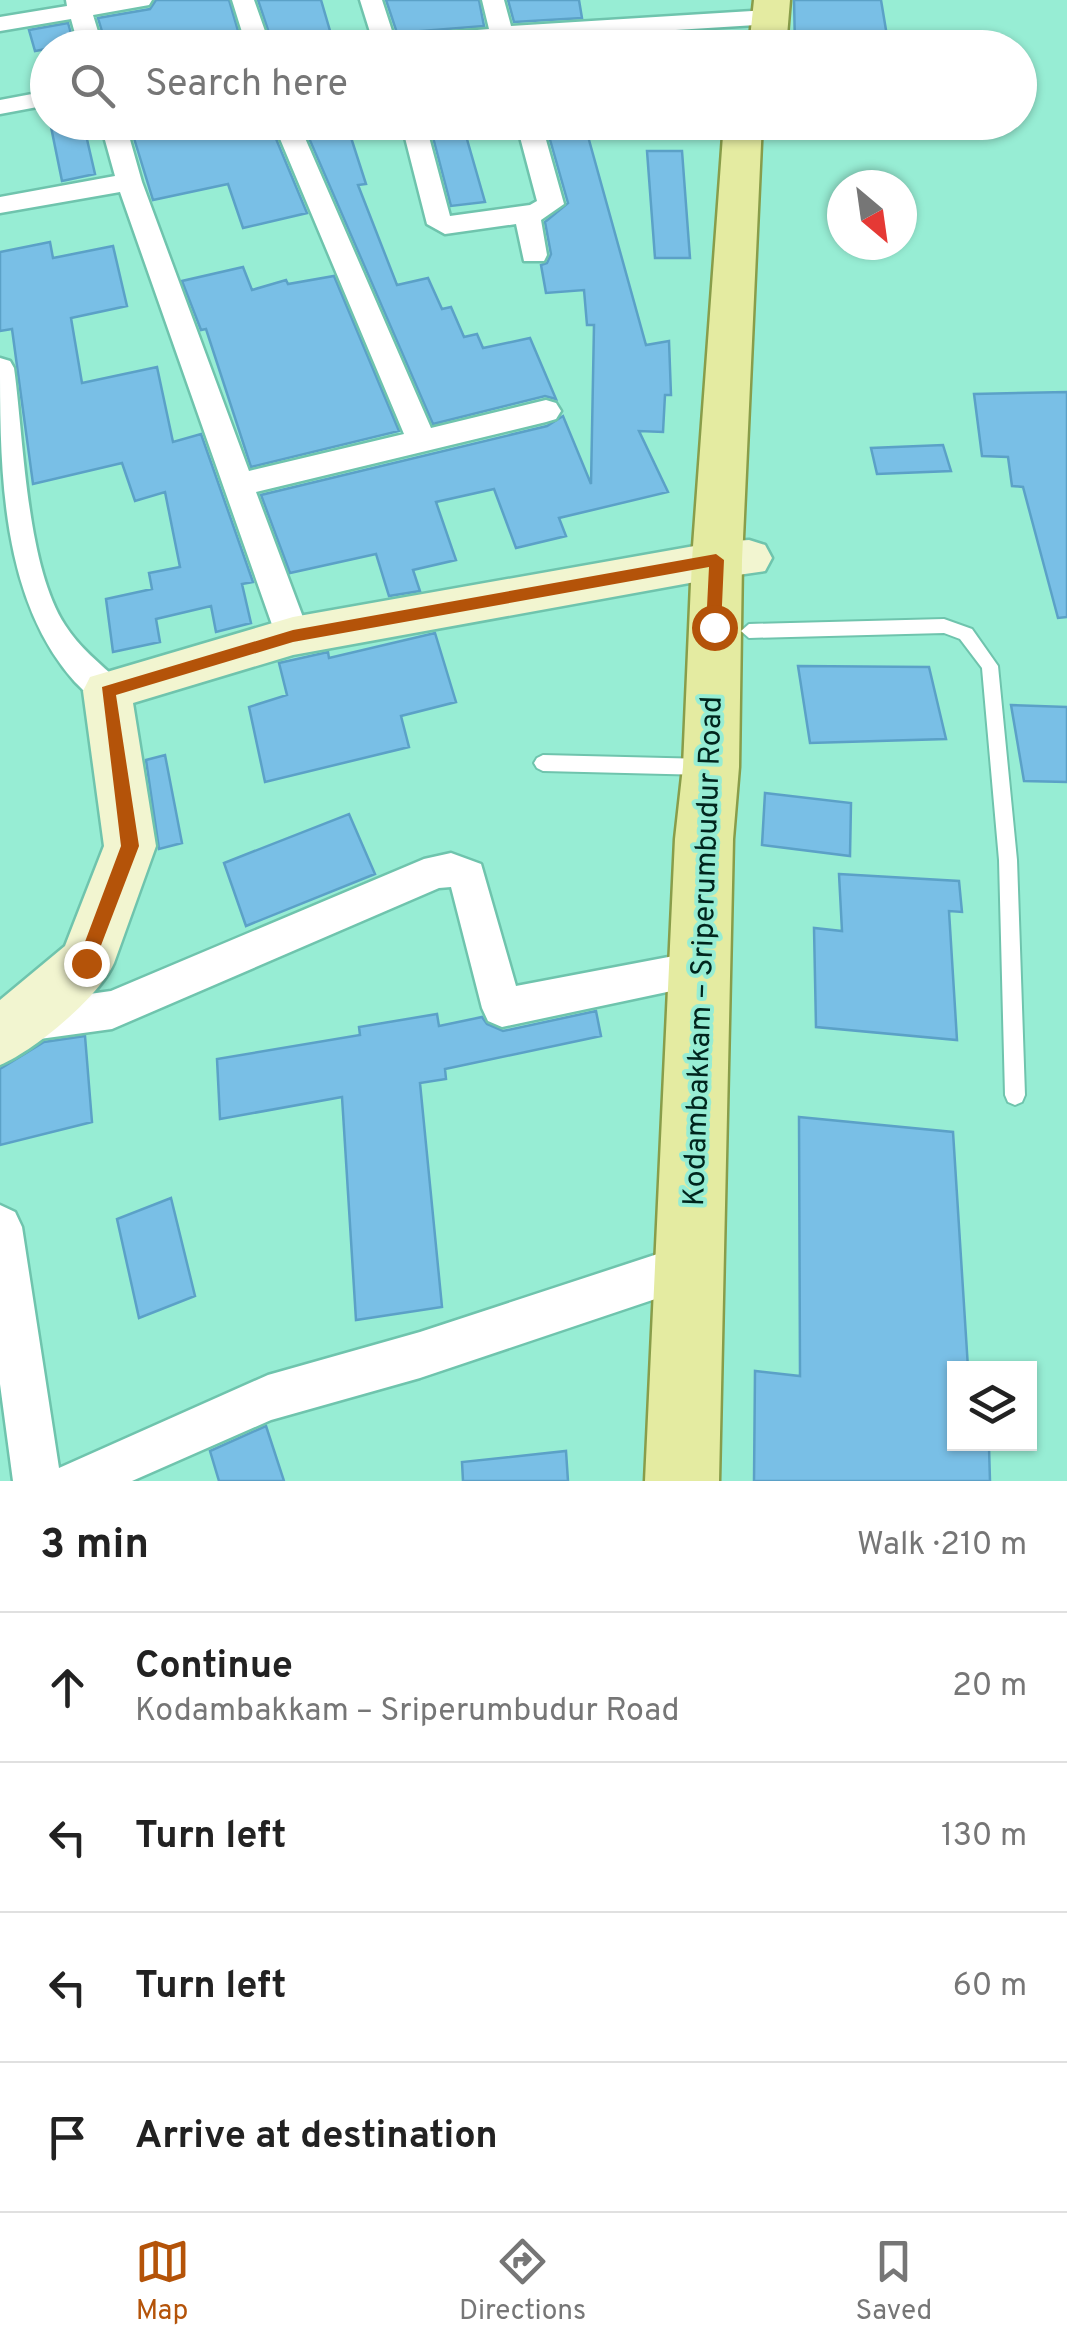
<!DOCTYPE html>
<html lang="en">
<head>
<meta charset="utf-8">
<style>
	body { margin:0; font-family:Overpass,sans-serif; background:#f2f2f2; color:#222 }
	.controls { position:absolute; right:30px; bottom:30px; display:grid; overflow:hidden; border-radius:0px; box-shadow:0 2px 8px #0004 }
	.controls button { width:90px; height:90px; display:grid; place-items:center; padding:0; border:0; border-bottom:2px solid #e0e0e0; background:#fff; color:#222; font:50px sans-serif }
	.compass { position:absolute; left:827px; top:170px; width:90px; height:90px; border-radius:50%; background:#fff; box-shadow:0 2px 8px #0004; rotate:151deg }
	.stop { position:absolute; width:30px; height:30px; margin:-22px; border:8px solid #b45309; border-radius:50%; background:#fff }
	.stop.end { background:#b45309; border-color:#fff; box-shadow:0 2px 10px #0008 }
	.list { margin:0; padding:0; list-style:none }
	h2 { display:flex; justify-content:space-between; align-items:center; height:130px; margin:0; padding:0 40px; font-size:42px }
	h2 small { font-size:32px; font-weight:400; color:#767676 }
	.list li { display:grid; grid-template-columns:65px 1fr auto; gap:30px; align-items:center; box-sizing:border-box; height:150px; padding:0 40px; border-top:2px solid #e0e0e0 }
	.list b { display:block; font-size:38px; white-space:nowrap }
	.list p { margin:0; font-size:32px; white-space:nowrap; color:#767676 }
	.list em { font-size:32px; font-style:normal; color:#767676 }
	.icon { flex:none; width:55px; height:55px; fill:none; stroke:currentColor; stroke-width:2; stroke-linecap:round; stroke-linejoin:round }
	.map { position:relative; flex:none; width:1067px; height:1481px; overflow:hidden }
	.search { position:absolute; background:#fff; box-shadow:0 2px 8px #0004; left:30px; right:30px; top:30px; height:110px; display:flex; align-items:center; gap:25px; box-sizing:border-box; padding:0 35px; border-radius:55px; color:#767676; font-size:38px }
	.sheet { height:730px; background:#fff }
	nav { display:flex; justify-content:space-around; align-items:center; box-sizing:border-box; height:140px; border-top:2px solid #e0e0e0; background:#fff; font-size:28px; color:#767676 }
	nav a { display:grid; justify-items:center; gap:5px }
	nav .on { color:#b45309 }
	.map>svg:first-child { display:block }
	.building { fill:#79bfe6; stroke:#5ba1c7; stroke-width:2.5 }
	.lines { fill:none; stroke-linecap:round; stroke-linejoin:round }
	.lane-casing { stroke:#6fc4ad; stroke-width:4 }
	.street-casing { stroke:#6fc4ad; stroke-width:5 }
	.secondary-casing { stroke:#6fc4ad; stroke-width:5 }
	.primary-casing { stroke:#889d4a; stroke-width:5 }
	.lane { fill:#fff; fill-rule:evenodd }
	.street { fill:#fff; fill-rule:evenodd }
	.secondary { fill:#f2f5d0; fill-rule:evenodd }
	.primary { fill:#e4eba1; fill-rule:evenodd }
	.route { fill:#b45309 }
	.labels { text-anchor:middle; stroke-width:8; stroke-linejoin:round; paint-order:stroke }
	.street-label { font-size:30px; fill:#00251d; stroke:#97edd4 }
</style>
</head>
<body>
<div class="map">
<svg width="1067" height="1481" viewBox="0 0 1067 1481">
	<rect width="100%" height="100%" fill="#97edd4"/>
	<!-- building -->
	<path class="building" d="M156,0H229L243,48H121L117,35L104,38L98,18L150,9Z
		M258,0H321L335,48H274Z
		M386,0H479L484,26L397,33Z
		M508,0H579L582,18L514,22Z
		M794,0H881L889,48L795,45Z
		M68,23L74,44L35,51L29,30Z
		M707,32L711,48H673L670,34Z
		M50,122H83L95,174L62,181Z
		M129,122H269L307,213L243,228L228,184L153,200Z
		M302,122H346L366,184L358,185L397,285L428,278L442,309L451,307L464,337L477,334L483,348L530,338L556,399L545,396L433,424Z
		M429,122H462L485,202L451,206Z
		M545,122H584L646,345L669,341L671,395H665L663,432L639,431L668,492L559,518L566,536L516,548L494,489L436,502L456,560L413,570L420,591L389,596L376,554L290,573L261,495L547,426L563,416L591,484L594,325H587L584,290L546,293L541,265L547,263L551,254L545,222L568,203Z
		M647,151H682L690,258H655Z
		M50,242L53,258L113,246L127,306L71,318L82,383L157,367L173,442L201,434L253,582L242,584L251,623L216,632L211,606L156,619L160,642L113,652L106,599L152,589L149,573L180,567L165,492L135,501L122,463L33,484L12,329L0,331V252Z
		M243,267L252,290L286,280L288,284L334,276L399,431L251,467L206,329L201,330L182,281Z
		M1067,392V617L1058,618L1023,487L1012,486L1008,457L982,456L974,394Z
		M943,445L951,471L877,474L871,448Z
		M435,633L456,702L401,716L409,747L265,782L249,707L287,695L279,663L328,652L329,658Z
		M798,666L929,667L946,739L810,743Z
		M1011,705L1067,707V782L1024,781Z
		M165,755L182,843L159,849L146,760Z
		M765,793L851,803L850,856L762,845Z
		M349,814L375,874L246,926L224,863Z
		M839,874L959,881L962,912L949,911L957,1040L816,1027L814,928L842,931Z
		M596,1011L601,1036L445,1069L446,1079L420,1083L442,1307L356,1320L342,1097L220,1119L217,1059L360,1035L359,1027L437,1014L439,1026L482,1017L487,1024L503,1031Z
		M85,1036L92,1122L0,1145V1069L44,1042Z
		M799,1117L953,1132L968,1368H954V1444L989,1447L990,1481H754L755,1371L800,1376Z
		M171,1198L195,1296L139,1318L117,1219Z
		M266,1426L284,1481H219L210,1451Z
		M566,1451L568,1481H463L462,1462Z"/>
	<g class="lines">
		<defs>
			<path id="lane" d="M944,619L972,629L998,666L1017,860L1025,1095L1022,1102L1015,1105L1008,1102L1005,1095L999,860L982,668L960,639L944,633L749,638L741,631L749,624Z
				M543,755L707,759L713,762L716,767L713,772L707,775L543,771L537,768L534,763L537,758Z"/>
			<path id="street" d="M66,0H152L149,5L93,15L103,48H79L71,19L0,31V17L67,6Z
				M232,0H254L271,48H247Z
				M360,0H382L394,37L489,29L482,0H504L511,26L770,10L782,17L770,24L515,40L517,48H493L492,42L375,48Z
				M48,91V105L0,114V100Z
				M100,122H125L142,182L249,471L404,434L273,122H298L431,428L546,400L556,403L561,411L556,419L546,422L256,492L310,636L305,646L293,650L281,646L276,636L120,192L0,213V197L115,176Z
				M401,122H425L450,216L530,205L537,201L516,122H541L564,204L541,220L547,255L544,261H524L516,224L445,234L427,224Z
				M0,358L10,361L14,368C24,440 26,565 65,625C79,647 100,664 119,681L124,691L119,701C99,708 89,696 75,682C0,598 0,469 0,358Z
				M451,853L481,864L516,986L700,951L714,956L719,969L714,982L502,1027L488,1021L482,1008L451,887L439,888L112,1029L18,1042L4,1037L0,1019L4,1009L18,1004L111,991L424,859Z
				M0,1205L15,1212L22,1227L59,1468L268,1375L420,1332L691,1243L706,1250L713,1265L706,1280L691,1287L420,1378L271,1420L132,1481H13L0,1384Z"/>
			<path id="secondary" d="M749,540L765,545L772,558L765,571L717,578L293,655L133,703L156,846L114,963C99,997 34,1051 0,1065V1000L65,946L104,846L83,691L90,677L293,617L717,542Z"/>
			<path id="primary" d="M754,0H790L786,48H749Z
				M724,122H762L742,560L739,767L733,839L719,1481H645L675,839L683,767L692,560Z"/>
		</defs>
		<!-- lane casing -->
		<use href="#lane" class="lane-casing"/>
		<!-- street casing -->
		<use href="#street" class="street-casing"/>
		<!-- secondary casing -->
		<use href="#secondary" class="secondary-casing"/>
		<!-- primary casing -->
		<use href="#primary" class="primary-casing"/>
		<!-- lane -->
		<use href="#lane" class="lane"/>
		<!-- street -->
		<use href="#street" class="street"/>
		<!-- secondary -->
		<use href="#secondary" class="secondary"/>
		<!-- primary -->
		<use href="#primary" class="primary"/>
	</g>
	<!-- route -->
	<path class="route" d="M716,554L724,560L721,627L714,633L706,627L709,567L293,642L116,695L139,846L92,969H80L77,963L121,846L102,687L293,630Z"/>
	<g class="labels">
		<!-- street labels -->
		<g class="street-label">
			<text transform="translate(702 951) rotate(-88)" y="10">Kodambakkam – Sriperumbudur Road</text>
		</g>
	</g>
</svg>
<div class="controls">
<button><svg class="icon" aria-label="layers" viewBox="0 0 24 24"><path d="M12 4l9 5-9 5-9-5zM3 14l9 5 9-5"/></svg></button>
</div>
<svg class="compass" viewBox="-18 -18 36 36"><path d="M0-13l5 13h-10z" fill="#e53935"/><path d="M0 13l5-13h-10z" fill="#767676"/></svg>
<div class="stop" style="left:714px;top:627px"></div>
<div class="stop end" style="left:86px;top:963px"></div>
<div class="search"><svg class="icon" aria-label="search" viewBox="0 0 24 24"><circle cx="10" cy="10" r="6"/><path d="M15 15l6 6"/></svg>Search here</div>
</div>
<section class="sheet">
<h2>3 min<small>Walk · 210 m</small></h2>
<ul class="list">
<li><svg class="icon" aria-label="ahead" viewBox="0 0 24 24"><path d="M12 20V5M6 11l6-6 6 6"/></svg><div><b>Continue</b><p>Kodambakkam – Sriperumbudur Road</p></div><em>20 m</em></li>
<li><svg class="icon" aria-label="left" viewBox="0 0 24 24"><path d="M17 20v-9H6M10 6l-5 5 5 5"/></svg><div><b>Turn left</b></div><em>130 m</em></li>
<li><svg class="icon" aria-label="left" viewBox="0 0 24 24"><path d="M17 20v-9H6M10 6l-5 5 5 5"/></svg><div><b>Turn left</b></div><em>60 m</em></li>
<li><svg class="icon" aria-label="arrive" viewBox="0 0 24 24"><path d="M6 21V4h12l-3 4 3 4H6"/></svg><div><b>Arrive at destination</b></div></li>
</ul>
</section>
<nav>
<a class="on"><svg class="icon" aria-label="map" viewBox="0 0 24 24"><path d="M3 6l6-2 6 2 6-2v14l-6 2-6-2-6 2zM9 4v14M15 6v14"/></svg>Map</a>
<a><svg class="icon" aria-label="directions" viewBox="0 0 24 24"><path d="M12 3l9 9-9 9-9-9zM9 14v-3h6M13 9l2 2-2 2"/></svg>Directions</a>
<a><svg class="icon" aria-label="saved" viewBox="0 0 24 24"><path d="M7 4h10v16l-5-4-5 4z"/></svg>Saved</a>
</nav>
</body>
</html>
